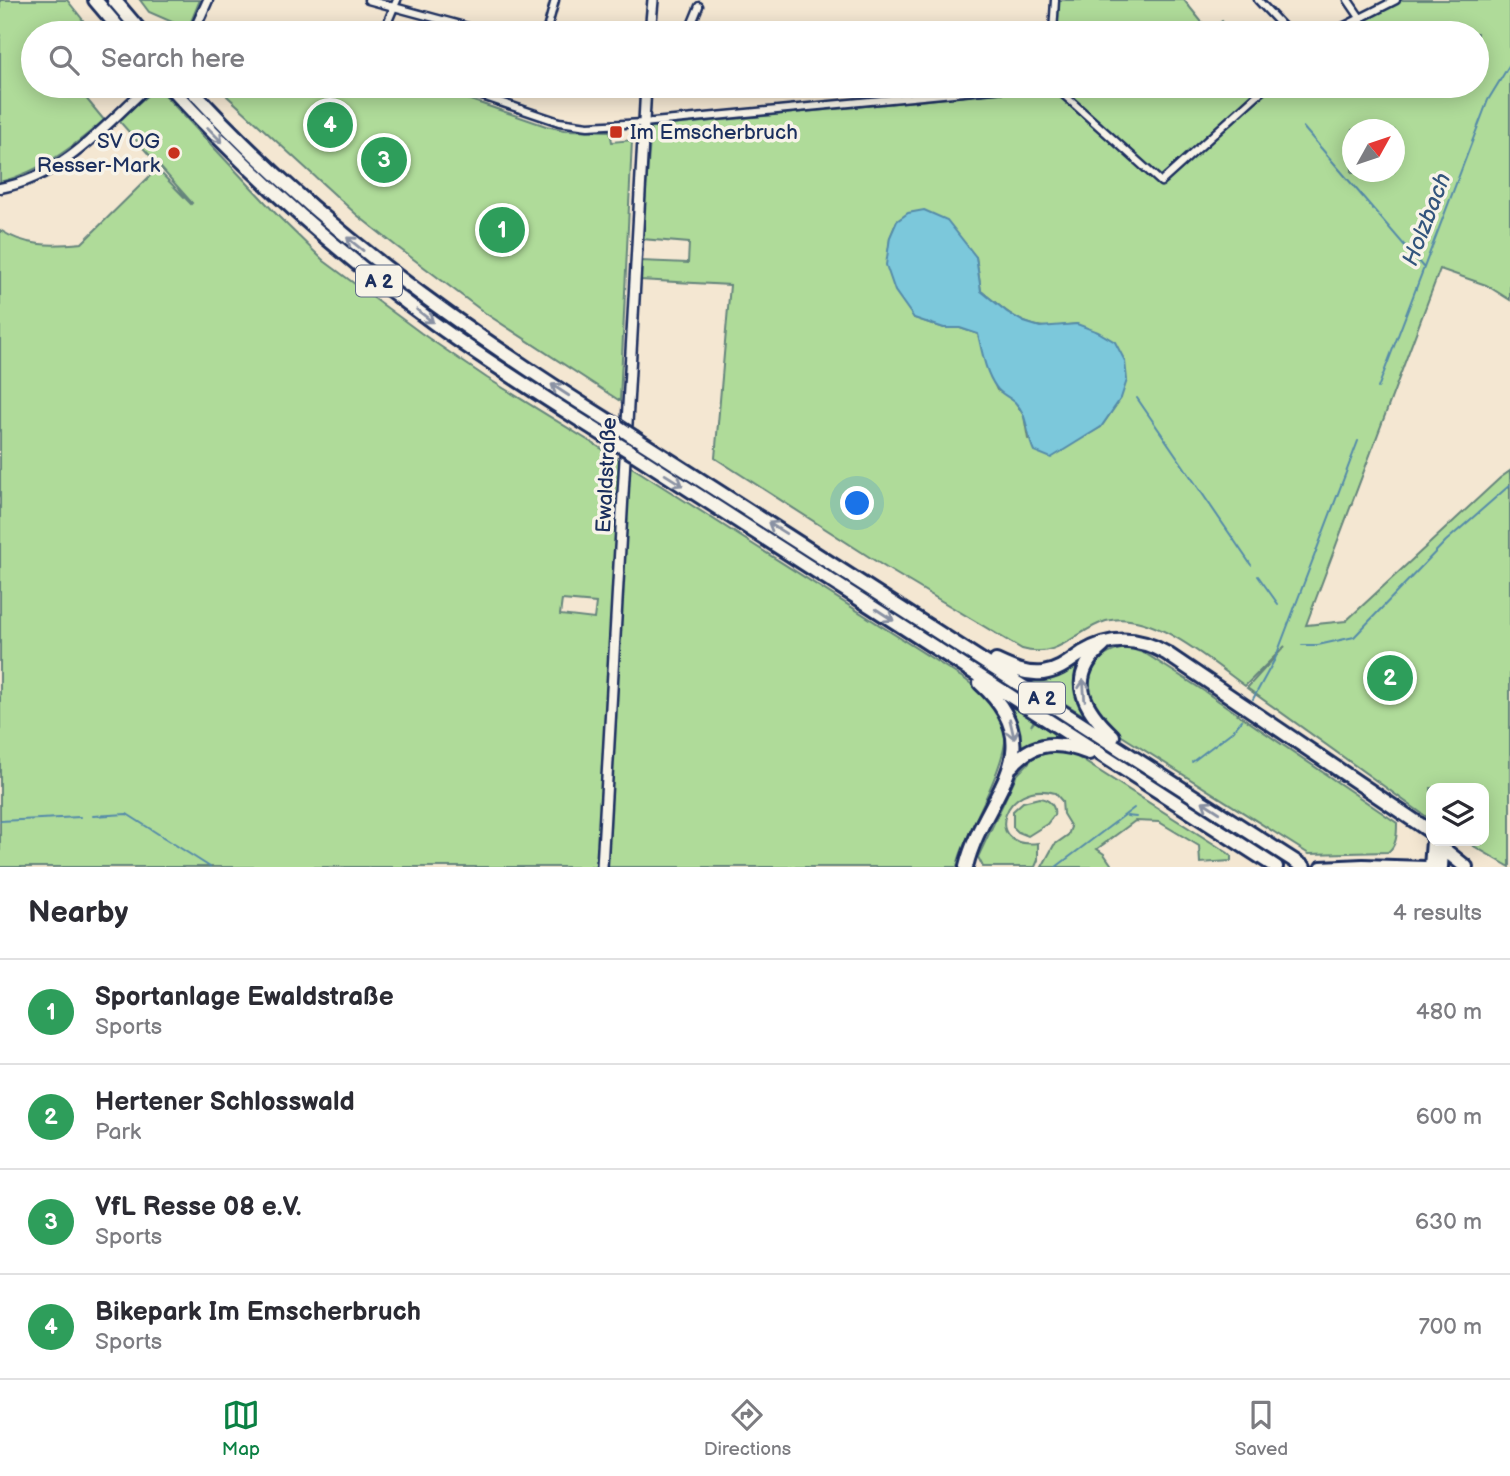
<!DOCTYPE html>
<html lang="en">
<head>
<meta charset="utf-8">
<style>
	body { margin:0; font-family:"Balsamiq Sans",sans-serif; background:#f2f2f3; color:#2b2b33 }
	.controls { position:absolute; right:21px; bottom:21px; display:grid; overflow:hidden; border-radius:14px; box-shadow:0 4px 18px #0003 }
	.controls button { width:63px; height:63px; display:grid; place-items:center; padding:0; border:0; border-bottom:2px solid #e1e1e2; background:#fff; color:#2b2b33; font:35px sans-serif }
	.compass { position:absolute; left:1342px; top:119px; width:63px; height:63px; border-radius:50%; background:#fff; box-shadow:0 4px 18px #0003; rotate:50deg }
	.you { position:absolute; left:858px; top:504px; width:24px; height:24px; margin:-18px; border:5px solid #fff; border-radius:50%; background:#1a73e8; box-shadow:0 0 0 10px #1a73e833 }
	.badge { display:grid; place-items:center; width:46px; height:46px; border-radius:50%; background:#0b8043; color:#fff; font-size:23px; font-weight:700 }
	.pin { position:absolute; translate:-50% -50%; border:4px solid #fff; box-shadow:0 2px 7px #0006 }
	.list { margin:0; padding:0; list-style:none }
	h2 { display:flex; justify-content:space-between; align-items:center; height:91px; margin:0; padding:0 28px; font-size:30px }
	h2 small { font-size:23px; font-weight:400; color:#7c7c81 }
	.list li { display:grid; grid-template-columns:46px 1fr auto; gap:21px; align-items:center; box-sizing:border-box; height:105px; padding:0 28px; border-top:2px solid #e1e1e2 }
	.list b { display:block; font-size:26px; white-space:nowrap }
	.list p { margin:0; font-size:23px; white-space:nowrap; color:#7c7c81 }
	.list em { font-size:23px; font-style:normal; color:#7c7c81 }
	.icon { flex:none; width:38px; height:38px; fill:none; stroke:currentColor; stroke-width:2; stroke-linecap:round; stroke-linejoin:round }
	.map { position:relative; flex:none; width:1510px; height:867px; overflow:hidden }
	.search { position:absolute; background:#fff; box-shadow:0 4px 18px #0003; left:21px; right:21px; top:21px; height:77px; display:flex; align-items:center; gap:18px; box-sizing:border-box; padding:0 24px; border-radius:38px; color:#7c7c81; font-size:26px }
	.sheet { height:511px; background:#fff }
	nav { display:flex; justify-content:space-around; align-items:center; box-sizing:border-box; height:98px; border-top:2px solid #e1e1e2; background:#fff; font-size:19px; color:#7c7c81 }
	nav a { display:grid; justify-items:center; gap:4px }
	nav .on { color:#0b8043 }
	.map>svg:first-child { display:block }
	.green { fill:#afdb99; stroke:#65857c; stroke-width:2; fill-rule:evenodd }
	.water { fill:#7cc8db; stroke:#558ba9; stroke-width:2 }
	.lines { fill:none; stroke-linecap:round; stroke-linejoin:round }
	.stream { stroke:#558ba9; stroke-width:2 }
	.minor-casing { stroke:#1b2f5e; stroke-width:11 }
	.tertiary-casing { stroke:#1b2f5e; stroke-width:13 }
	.secondary-casing { stroke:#1b2f5e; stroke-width:14 }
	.primary-casing { stroke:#1b2f5e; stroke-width:16 }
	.motorway-casing { stroke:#1b2f5e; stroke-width:18 }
	.minor { stroke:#f7f3e8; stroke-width:6 }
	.tertiary { stroke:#f7f3e8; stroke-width:8 }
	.secondary { stroke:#f7f3e8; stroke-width:9 }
	.primary { stroke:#f7f3e8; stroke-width:10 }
	.motorway { stroke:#f7f3e8; stroke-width:12 }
	.motorway-bridge-casing { stroke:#1b2f5e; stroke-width:18; stroke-linecap:butt }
	.motorway-bridge { stroke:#f7f3e8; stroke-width:12 }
	.oneway { stroke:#8991a3 }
	.poi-dot { fill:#c8321e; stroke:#f7f3e8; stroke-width:2.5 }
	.labels { text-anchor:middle; stroke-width:7; stroke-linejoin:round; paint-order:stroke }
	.shield { fill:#f7f3e8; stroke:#5d6a87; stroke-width:2 }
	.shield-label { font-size:19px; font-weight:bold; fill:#1b2f5e }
	.poi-label { font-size:21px; fill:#1b2f5e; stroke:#f7f3e8; text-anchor:start }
	.street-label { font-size:21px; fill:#1b2f5e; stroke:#f7f3e8 }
	.water-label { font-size:23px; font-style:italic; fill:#33557d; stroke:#f7f3e8 }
</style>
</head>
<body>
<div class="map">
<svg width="1510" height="867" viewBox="0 0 1510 867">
	<rect width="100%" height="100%" fill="#f4e7d2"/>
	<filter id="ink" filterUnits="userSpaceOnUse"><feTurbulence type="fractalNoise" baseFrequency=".0143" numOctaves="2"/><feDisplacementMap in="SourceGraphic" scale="14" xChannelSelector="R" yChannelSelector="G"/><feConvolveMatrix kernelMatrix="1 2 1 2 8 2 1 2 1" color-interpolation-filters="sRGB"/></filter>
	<g filter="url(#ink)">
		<!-- green -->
		<path class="green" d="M0,0H67L83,20L66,33H33V86H76L104,120C72,148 42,171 0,182Z
			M140,0H200L188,29L149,12Z
			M1059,0H1184L1209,31L1222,21L1231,31L1228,33H1056Z
			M1401,0H1510V300L1486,285L1440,269L1306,625L1346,621L1500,478L1510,471V867L1465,841H1484V788H1431V820L1247,688L1285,646L1245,686C1210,661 1152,609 1106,621C1076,630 1058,660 1022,649L888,569L715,458L730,285L640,280L641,261L688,263L689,243L642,239L651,127L1050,88V86H1477V33H1339ZM1352,130H1394V172H1352ZM897,221L976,257L981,291C998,304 1015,322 1038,326C1050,329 1065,325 1077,324L1121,398L1101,427L1068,446L1028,439L1024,416L1013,398L997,390L990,375L978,334L960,328H944L914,318L887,265L890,238Z
			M234,86H430L546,126L564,130L610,131L612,142L632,140L620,401L485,313L396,246L357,215L227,96Z
			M157,87L279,217L324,261L421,333L487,378L641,473L966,680C983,693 1001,707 1005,730C1010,753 980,809 970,832C965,843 959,855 957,867H0V230C26,247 52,246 82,243L155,171H159L191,204L192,203L121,123L120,119ZM562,600L596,603L594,619L560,615Z
			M1129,648L1146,654L1201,689L1397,823C1397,834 1397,845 1388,852L1309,854L1106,726C1101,719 1092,711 1090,703C1080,673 1100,650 1129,648Z
			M1090,652L1087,660L1088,718L1048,693L1051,687L1047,692L1020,675L1029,676Z
			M1003,701L1034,720L1031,726L1035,721L1064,741L1018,755Z
			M1053,751L1071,753L1228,853L1231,856V861L1200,863L1199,846L1159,822L1135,821L1097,849L1104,854L1113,867H1042L1054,845L1068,835L1071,827L1063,814L1062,801L1055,793C1004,778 980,850 1038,843V860L1035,867H983L978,857L1016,776L1034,757Z
			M1039,798C1048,799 1056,805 1054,815L1047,824L1028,836L1018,832L1013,827V811L1023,802Z"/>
		<!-- water -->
		<path class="water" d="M924,210L947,220L976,257L981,291L1007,312L1024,322L1040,327L1077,324L1098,332L1115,342L1125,361L1127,380L1121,398L1101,427L1051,458L1034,451C1028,439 1028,426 1023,414C1014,395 1003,398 996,387C985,372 982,351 978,334L960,328H944L914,318L895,291L886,265L890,237L897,221L908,213Z"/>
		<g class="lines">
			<!-- stream -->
			<path class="stream" d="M1303,127L1423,267
				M1378,388L1488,100L1510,64
				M1137,398L1251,565
				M1258,576L1278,604
				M1302,645H1318L1354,637L1446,541L1510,485
				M1253,699L1275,659L1358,441
				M1192,762L1233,731L1242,720
				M93,816L127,814L210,867
				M1127,816L1136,817
				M0,821L80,817
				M1056,867L1134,808"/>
			<defs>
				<path id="minor" d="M368,0L490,33
					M1258,0L1289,33
					M1348,0L1361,19
					M383,33L397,0
					M546,33L555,0
					M691,33L692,23L699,6
					M1053,33L1055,0
					M1331,33L1396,0
					M453,86L559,122L588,126L643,123L1027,86
					M1054,86L1161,182L1267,86"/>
				<path id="tertiary" d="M193,33L208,0
					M0,188C61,178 105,126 148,86"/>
				<path id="secondary" d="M650,33L653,0
					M602,867L646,86"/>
				<path id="primary" d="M1321,867L1363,865L1425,867"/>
				<path id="motorway" d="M95,0L123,33
					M114,0L142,33
					M169,86C249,173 338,253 434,323C493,366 555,404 616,443
					M188,86C312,223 461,329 617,426
					M635,438L1304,867
					M634,454L1276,867
					M1103,646C1065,678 1084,709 1113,736
					M996,661C1011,668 1026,675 1043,673C1059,671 1070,661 1082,653C1110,636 1138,637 1166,653L1431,832
					M1012,766C1033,740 1060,741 1089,753
					M1439,843L1442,851L1441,867
					M1441,847L1466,867
					M966,867C983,795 1055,751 980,683
					M1431,867L1433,841"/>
			</defs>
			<!-- minor casing -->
			<use href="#minor" class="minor-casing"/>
			<!-- tertiary casing -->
			<use href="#tertiary" class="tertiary-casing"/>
			<!-- secondary casing -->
			<use href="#secondary" class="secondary-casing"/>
			<!-- primary casing -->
			<use href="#primary" class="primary-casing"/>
			<!-- motorway casing -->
			<use href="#motorway" class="motorway-casing"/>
			<!-- minor -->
			<use href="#minor" class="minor"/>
			<!-- tertiary -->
			<use href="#tertiary" class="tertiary"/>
			<!-- secondary -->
			<use href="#secondary" class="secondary"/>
			<!-- primary -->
			<use href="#primary" class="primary"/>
			<!-- motorway -->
			<use href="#motorway" class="motorway"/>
			<defs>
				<path id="motorway-bridge" d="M617,426L635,438
					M616,443L634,454"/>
			</defs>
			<!-- motorway-bridge casing -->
			<use href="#motorway-bridge" class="motorway-bridge-casing"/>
			<!-- motorway-bridge -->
			<use href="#motorway-bridge" class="motorway-bridge"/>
		</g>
		<!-- one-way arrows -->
		<defs><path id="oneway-shaft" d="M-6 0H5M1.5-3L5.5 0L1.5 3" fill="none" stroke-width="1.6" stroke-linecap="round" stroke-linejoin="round" transform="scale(1.75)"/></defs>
		<g class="oneway">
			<use href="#oneway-shaft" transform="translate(215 135) rotate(45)"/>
			<use href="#oneway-shaft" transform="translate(355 244) rotate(-141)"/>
			<use href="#oneway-shaft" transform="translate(425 316) rotate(37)"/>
			<use href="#oneway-shaft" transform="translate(560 390) rotate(-147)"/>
			<use href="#oneway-shaft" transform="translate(674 480) rotate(32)"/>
			<use href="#oneway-shaft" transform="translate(777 528) rotate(-148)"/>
			<use href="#oneway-shaft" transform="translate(885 615) rotate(33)"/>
			<use href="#oneway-shaft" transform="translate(1084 690) rotate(-94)"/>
			<use href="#oneway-shaft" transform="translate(1012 729) rotate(77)"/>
			<use href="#oneway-shaft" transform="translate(1211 807) rotate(-147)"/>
		</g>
	</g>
	<!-- markers -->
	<g class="poi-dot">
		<rect x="609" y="125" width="14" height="14" rx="3.5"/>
		<circle cx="174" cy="153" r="7"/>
	</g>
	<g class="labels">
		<!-- shield labels -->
		<g class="shield">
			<rect x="356" y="265.5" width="46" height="31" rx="5"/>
			<rect x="1019" y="682.5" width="46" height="31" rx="5"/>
		</g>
		<g class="shield-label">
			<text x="379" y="288">A 2</text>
			<text x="1042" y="705">A 2</text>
		</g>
		<!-- poi labels -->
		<g class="poi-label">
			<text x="630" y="139">Im Emscherbruch</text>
			<text x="160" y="148" text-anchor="end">SV OG<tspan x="160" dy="24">Resser-Mark</tspan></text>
		</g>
		<!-- street labels -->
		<g class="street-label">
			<text transform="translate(606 475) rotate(-87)" y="7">Ewaldstraße</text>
		</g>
		<!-- water labels -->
		<g class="water-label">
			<text transform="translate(1426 219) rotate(-69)" y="8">Holzbach</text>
		</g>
	</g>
</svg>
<div class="controls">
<button><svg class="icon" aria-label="layers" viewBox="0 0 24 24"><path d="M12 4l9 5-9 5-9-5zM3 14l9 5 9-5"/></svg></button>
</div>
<svg class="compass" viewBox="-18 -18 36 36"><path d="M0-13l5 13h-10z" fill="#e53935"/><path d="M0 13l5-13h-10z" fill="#7c7c81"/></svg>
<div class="you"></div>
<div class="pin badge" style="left:502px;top:230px;background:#2e9e5b">1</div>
<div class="pin badge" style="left:1390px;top:678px;background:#2e9e5b">2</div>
<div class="pin badge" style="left:384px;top:160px;background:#2e9e5b">3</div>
<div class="pin badge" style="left:330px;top:125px;background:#2e9e5b">4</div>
<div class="search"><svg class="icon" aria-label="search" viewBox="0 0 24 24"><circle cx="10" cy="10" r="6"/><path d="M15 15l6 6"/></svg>Search here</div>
</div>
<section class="sheet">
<h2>Nearby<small>4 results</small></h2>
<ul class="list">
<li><span class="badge" style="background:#2e9e5b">1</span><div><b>Sportanlage Ewaldstraße</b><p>Sports</p></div><em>480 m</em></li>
<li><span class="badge" style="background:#2e9e5b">2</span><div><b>Hertener Schlosswald</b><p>Park</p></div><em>600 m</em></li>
<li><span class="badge" style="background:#2e9e5b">3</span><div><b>VfL Resse 08 e.V.</b><p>Sports</p></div><em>630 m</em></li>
<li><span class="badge" style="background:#2e9e5b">4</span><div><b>Bikepark Im Emscherbruch</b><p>Sports</p></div><em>700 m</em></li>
</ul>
</section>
<nav>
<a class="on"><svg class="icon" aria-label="map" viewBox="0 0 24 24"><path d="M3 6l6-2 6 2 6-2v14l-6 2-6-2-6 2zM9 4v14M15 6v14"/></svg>Map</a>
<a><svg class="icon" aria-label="directions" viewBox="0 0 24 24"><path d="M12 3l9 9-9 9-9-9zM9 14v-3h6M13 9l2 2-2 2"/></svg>Directions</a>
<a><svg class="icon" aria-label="saved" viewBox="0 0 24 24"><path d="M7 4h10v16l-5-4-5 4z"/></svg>Saved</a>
</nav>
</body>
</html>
